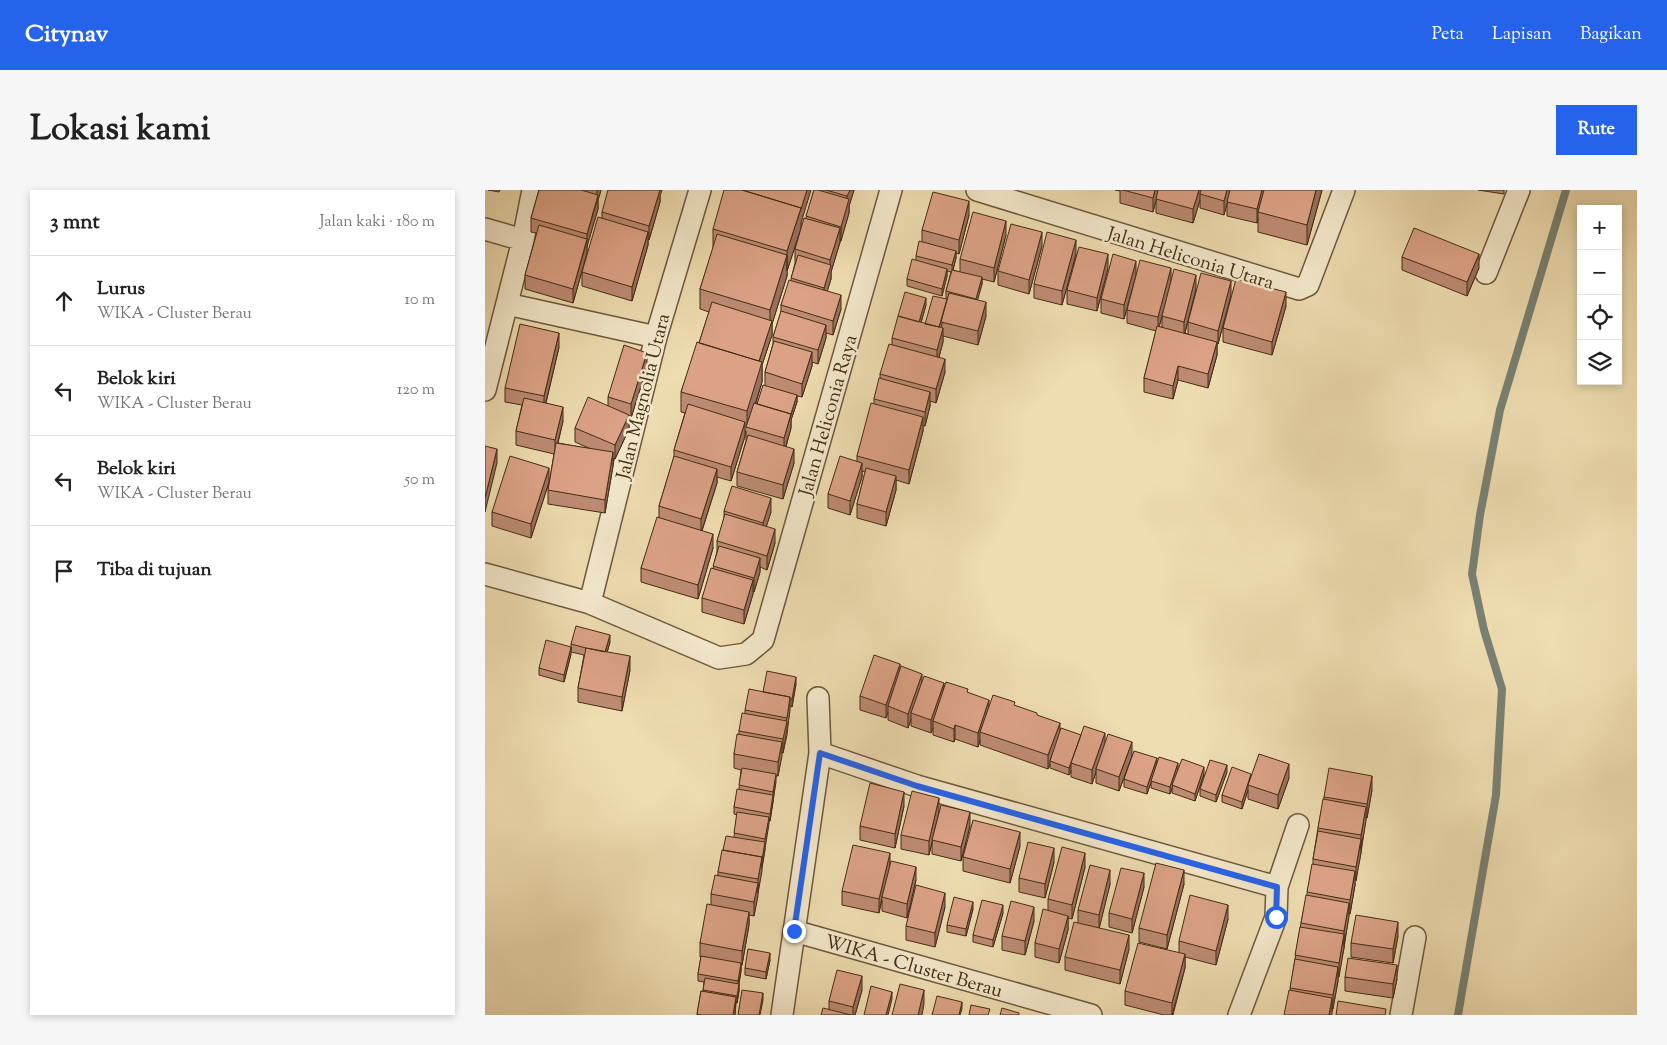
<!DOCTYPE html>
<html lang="id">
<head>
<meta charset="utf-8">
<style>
	body { margin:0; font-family:"Sorts Mill Goudy",serif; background:#f6f6f6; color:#222 }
	.controls { position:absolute; right:15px; top:15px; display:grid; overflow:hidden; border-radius:0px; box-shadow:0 2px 8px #0003 }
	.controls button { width:45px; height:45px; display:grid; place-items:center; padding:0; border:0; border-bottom:1px solid #e0e0e0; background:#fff; color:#222; font:25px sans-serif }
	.stop { position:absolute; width:15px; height:15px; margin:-11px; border:4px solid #2563eb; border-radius:50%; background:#fff }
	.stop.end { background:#2563eb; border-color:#fff; box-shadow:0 1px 5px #0008 }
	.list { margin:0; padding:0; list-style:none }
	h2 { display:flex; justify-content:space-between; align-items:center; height:65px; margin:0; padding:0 20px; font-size:21px }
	h2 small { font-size:16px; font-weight:400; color:#767676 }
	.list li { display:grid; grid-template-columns:32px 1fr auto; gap:15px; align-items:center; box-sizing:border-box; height:90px; padding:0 20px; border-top:1px solid #e0e0e0 }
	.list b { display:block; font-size:19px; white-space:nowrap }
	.list p { margin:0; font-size:16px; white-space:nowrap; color:#767676 }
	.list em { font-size:16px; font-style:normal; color:#767676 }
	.icon { flex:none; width:28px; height:28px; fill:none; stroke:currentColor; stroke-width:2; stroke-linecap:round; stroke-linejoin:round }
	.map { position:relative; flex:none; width:1152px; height:825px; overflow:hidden; border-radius:0px }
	header { display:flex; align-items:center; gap:30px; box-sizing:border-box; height:70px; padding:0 25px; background:#2563eb; color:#fff }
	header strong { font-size:24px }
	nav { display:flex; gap:28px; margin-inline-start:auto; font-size:18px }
	.intro { display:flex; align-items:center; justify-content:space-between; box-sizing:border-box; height:120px; padding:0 30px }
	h1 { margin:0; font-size:35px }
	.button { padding:12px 22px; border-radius:0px; background:#2563eb; color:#fff; font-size:18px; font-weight:700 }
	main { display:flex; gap:30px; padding:0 30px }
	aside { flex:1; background:#fff; border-radius:0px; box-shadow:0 2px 8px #0003 }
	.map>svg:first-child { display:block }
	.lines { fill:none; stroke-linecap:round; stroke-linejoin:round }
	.stream { stroke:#788173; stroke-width:8 }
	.street-casing { stroke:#6e583b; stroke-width:24 }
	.street { stroke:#f4e9cc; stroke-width:21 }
	.wall { fill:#bd8b73; stroke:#442c14; fill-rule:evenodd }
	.shaded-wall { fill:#9a715e; stroke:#442c14 }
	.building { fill:#dca286; stroke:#442c14 }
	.route { stroke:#2563eb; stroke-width:6 }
	.labels { text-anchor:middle; stroke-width:5; stroke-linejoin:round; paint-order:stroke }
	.street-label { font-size:19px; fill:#442c14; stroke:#f4e9cc }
</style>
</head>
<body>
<header>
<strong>Citynav</strong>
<nav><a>Peta</a><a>Lapisan</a><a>Bagikan</a></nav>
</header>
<div class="intro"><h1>Lokasi kami</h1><a class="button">Rute</a></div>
<main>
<aside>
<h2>3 mnt<small>Jalan kaki · 180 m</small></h2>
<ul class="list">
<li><svg class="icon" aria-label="ahead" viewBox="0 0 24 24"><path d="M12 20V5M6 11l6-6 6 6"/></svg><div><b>Lurus</b><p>WIKA - Cluster Berau</p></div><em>10 m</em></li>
<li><svg class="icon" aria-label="left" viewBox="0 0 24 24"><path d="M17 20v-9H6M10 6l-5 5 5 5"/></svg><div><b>Belok kiri</b><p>WIKA - Cluster Berau</p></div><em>120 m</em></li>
<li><svg class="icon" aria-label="left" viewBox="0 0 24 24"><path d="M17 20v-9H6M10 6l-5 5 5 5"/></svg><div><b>Belok kiri</b><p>WIKA - Cluster Berau</p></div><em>50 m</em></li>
<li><svg class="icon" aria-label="arrive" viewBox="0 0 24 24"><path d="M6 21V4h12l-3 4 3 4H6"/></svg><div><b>Tiba di tujuan</b></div></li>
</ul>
</aside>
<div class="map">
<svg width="1152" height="825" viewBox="0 0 1152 825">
	<rect width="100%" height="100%" fill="#eeddb1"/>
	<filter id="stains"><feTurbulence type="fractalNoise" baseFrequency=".004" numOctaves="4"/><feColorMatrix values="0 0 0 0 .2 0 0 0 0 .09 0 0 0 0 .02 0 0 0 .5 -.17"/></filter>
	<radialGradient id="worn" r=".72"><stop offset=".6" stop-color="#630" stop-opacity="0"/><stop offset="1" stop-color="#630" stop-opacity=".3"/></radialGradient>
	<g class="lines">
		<!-- stream -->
		<path class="stream" d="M973,825L1011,605L1017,499L999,440L987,384L995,325L1015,220L1081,0"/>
		<defs>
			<path id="street" d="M492,0L814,99L823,95L859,0
				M0,39L38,50
				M1001,83L1034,0
				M22,114L171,147
				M0,200L38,50L48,0
				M0,384L105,413L234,468L261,464L278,450L406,0
				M105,413L171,147L215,0
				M335,563L432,596L792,697
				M309,741L606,825
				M297,825L335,563L333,508
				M754,825L791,727L792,697L813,635
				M916,825L930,747"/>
		</defs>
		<!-- street casing -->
		<use href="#street" class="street-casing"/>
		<!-- street -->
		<use href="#street" class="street"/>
	</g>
	<!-- wall -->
	<path class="wall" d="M3,0H15L14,2Z
		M54,0H116L113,10V19L102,56V63L88,113L40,99V85L52,43L46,42V28Z
		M329,0H369L364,16V23L346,82V89L342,101L356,119L348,145L341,143V148L333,174L327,172V176L317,207L312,206V212L306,230V238L301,257L309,273L298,309L252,296V282L261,251V241H260V246L246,291L232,287V293L217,341L228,358L213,409L156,392V378L174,328V316L189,267V260L200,223L196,222V202L214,153L224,122L215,119V99L228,59V39L316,33V38L302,81V86L287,134V145L277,175V192L271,213L272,214L280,196V182L288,154V147L296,122V115L306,90L310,73V59L321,28Z
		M630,0H837L822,55L773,42V29L772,33L742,26V13L739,25L715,18V10L708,33L671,23V10L668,22L635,13V1Z
		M993,0H1019V4Z
		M175,6V12L164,50H163V55L147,111L97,96V82L117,28V22Z
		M484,25L474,64L471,63V68L468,80L475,82V69L521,45L509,92L497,89V94L492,110L501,126L493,155L458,146V152L454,167L460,182L451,213L445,211V216L440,236H438V241L424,294L411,290V300L401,336L372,328V314L380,282L377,281V287L365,325L343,318V304L372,271V266L389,214V209L395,189V184L407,155V148L441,115L436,133L440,134L462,113L463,108H461V101L466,82L462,81V86L457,106L422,96V89L431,70V66L437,52V40Z
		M557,56L544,104L513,95V81Z
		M591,64L577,115L549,108V94Z
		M917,67L994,78L982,106L917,80Z
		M623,78L612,121L582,114V100Z
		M651,85L639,129L616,123V109Z
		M686,91L711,99L700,143L703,144V132L746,105L733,154H732V165L723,198L693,190L688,209L659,202V188L671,141L642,133V120ZM677,127V137H674Z
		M801,116L787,165L738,152V138Z
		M74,157L61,213L78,231L73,253L106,259L90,252V238L123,216V207L162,177L146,228L144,227V239L130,269L128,268V276L120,323L63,314V300L69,264L31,255V241L37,215L20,212V198Z
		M64,292L46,348L7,336V322Z
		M239,321L286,322L281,337L290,353L282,380L275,377V382L269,402H268V404L259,434L217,422V408L228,379L232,361V351L239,329Z
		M125,452L122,462L145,480L137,521L93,512V498L99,465L86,462V454Z
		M86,464L79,492L54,485V478Z
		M415,482L437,492L459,499L483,503L504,516H530L552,525L575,543L620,555L647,566L634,601L611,593V582L607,594L586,587V581L584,585L565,578V574L563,579L495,555V550L493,557L470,549L469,552L448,545V538L446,543L426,536V529L423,538L403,530V522L401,528L375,520V506Z
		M311,494L307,517L305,516L302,545L298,563H297L293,586H291L288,612L285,631H284L280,654V660L269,726L264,725V735L257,775H256V781L254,794V801L252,813H251L250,825H212L216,801L218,802L219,792L213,791V784L216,767H215V753L226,715V704L233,685V682L238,660L249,647L252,625L249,624V617L254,599L256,580L249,578V564L254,544V541L260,523V520L278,502Z
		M672,575L693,580L719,584L710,611L687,603V597L685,604L666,598V592L662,604L639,597V589Z
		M742,582L731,612L715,606V599Z
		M766,586L804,588L793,619L763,609V600L757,619L737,612V605Z
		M887,600L882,628H881L876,663L870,691V695L865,724H864L859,758L853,787V791L847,822L805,800L810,769L816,733L828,674V669L833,638L839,607Z
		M419,616L410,658L375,650V636Z
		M454,622L444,665L416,659V645Z
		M485,636L476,671L447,664V650Z
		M535,656L525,693L478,681V667Z
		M569,672L560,708L534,702V688Z
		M405,675L431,690L422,728L397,721V710L394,723L357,715V701Z
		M600,677L587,729L583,728V740L574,773L550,767V753L563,720V709Z
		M625,694L614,738L644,759L635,794L580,780V767L593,733V720Z
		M699,694L682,759L654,752V738Z
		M659,697L647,743L624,737V723Z
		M460,717L450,757L421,750V736Z
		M488,719L481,746L462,742V735Z
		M518,723L508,757L488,752V745Z
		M743,729L731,775L700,767V778L688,825H679L640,815V801L694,763V751Z
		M549,731L540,765L517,760V746Z
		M913,746L908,773L866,767V753Z
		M285,770L281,789L260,785V778Z
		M860,787L912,789L908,808L860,801Z
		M377,800L370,825H336L344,819V811Z"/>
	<!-- shaded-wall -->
	<path class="shaded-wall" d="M112,0H116L113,10V19L102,56V63L88,113V99L102,51V44L112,11Z
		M175,0H177L175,6V12L164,50V36Z
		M322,0H326L316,33V38L302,81V61Z
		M365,0H369L364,16V23L356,51V37L362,14V6Z
		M670,0H674L668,22V8Z
		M714,0H717L715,4V10L708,33V19Z
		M742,0H746L739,25V11Z
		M777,0H781L773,22V29L772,33V19Z
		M831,0H837L822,55V35Z
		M484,11V25L474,64V50Z
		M521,31V45L509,92V78Z
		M355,38V52L346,82V89L339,112V98L345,77V70Z
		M163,42V55L147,111V97Z
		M557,42V56L544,104V90Z
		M591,50V64L577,115V101Z
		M471,61V68L467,83V75Z
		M623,64V78L612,121V108Z
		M994,64V78L982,106V92Z
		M302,65V86L287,134V145L277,175V192L263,237H262V221L273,175L285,136V120Z
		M651,71V85L639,129V115Z
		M686,78V92L673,141V127Z
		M462,79V86L457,106V99Z
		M711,85V99L699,146V132Z
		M497,87V94L491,116V109Z
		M746,91V105L733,154V141Z
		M801,102V116L787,165V152Z
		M356,105V119L348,145V131Z
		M441,108V115L434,139V132Z
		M462,109V116L454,145V137Z
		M501,112V126L493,155V141Z
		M341,135V148L333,174V160Z
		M458,138V152L452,174V160Z
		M74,143V157L59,220V206Z
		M732,152V165L723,198V184Z
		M327,162V176L317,207V194Z
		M162,163V177L146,228V214Z
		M460,169V182L451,213V199Z
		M693,176V190L688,209V196Z
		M445,202V216L440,236V222Z
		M312,205V212L306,230V238L299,262V248Z
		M78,217V231L70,264V250Z
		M144,225V239L130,269V255Z
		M438,227V241L424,294V280Z
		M260,232V246L246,291V277Z
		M12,259V273L0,322V308Z
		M309,259V273L298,309V295Z
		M128,262V276L120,323V310Z
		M377,273V287L365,325V311Z
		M64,278V292L46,348V334Z
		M232,279V293L216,343V329Z
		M411,286V300L401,336V322Z
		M286,308V322L278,347V333Z
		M290,339V353L282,380V366Z
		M228,344V358L213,409V395Z
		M275,368V382L269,402V388Z
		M268,390V404L259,434V420Z
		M125,445V452L120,470V463Z
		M86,457V464L79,492V485Z
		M145,466V480L137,521V507Z
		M415,474V488L403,516V522L401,528V515Z
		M437,484V498L426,523V529L423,538V524Z
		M311,487V494L307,517V509Z
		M459,493V507L448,531V538L446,543V530Z
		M305,507V521L298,563V549Z
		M504,510V524L495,542V550L493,557V543Z
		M575,533V547L565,571V574L563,579V565Z
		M470,535V549L469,552V539Z
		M620,543V557L611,579V582L607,594V580Z
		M297,552V566L293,586V572Z
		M647,552V566L634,601V587Z
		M672,568V575L662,604V597Z
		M693,573V580L685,604V597Z
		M586,574V581L584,585V578Z
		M804,574V588L793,619V605Z
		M742,575V582L731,612V605Z
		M719,577V584L710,611V604Z
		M291,584V592L285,631V624Z
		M766,584L763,595V600L757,619V612Z
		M887,586V600L882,628V614Z
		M419,602V616L410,658V644Z
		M454,608V622L444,665V651Z
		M881,617V631L876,659V645Z
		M485,622V636L476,671V657Z
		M284,627V634L277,677V670L280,654V649Z
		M535,642V656L525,693V679Z
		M876,649V663L871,691V677Z
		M569,658V672L560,708V694Z
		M405,663V677L397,707L394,723V709Z
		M600,663V677L587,729V715Z
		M277,667V681L273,703V689Z
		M431,677V690L422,728V714Z
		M625,680V694L614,739V725Z
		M699,680V694L682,759V745Z
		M870,681V695L865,724V710Z
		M659,683V697L647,743V729Z
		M273,693V706L269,726V712Z
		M460,703V717L450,757V743Z
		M488,712V719L481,746V739Z
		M864,713V727L859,755V741Z
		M518,715V723L508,757V750Z
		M743,715V729L731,775V761Z
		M549,717V731L540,765V751Z
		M264,722V735L257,775V761Z
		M583,726V740L574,773V759Z
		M913,732V746L908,773V759Z
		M859,744V758L854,787V773Z
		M644,745V759L635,794V780Z
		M285,763V770L281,789V782Z
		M700,764V778L687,825V813Z
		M256,773V781L253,798V791Z
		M912,775V789L908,808V794Z
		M853,777V791L848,819V805Z
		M377,786V800L370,825H368V817Z
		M254,794V801L252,813V806Z
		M439,800V814L437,825H433Z
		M407,802V809L403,825H401Z
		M278,803V810L275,825H274Z
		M251,807L250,825H248Z
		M847,808V825H844Z
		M477,812V819L475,825H474Z"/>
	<!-- building -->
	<path class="building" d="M54,0H96L113,5L102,44L46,28Z
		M123,0H175L164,36L117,22Z
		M239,0H257L316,18L302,61L228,39Z
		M257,0H322L316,19V18Z
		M329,0H333L364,9L356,37L321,26Z
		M341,0H365L362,6Z
		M638,0H670L668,8Z
		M673,0H714L708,19L671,9Z
		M716,0H742L739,11L715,4Z
		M745,0H777L772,19L742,12Z
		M779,0H831L822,35L773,22Z
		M448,2L484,11L474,50L437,40Z
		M488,22L521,31L509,78L475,69Z
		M113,27L163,42L147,97L97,82Z
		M319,28L355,38L345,70L310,59Z
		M526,34L557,42L544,90L513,81Z
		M54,35L102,49L88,99L40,85Z
		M929,38L994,64L982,92L917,67Z
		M562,42L591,50L577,101L549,94Z
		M232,44L302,65L285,120L215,99Z
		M434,51L471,61L467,75L431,66Z
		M594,57L623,64L612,108L582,100Z
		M628,64L651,71L639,115L616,109Z
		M313,65L346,75L339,98L306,88Z
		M427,69L462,79L457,99L422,89Z
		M655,70L686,78L673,127L642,120Z
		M689,79L711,85L699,132L677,126Z
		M467,80L497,87L491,109L461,101Z
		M716,83L746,91L733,141L703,132Z
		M751,89L801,102L787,152L738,138Z
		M304,90L356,105L348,131L296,115Z
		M420,102L441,108L434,132L413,126Z
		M464,103L501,112L493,141L456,132Z
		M448,106L462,109L454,137L440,134Z
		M227,112L287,131L274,171L214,153Z
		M296,121L341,135L333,160L288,147Z
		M413,126L458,138L452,160L407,148Z
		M35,134L74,143L59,206L20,198Z
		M672,136L732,152L723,184L693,176L688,196L659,188Z
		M289,151L327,162L317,194L280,182Z
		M212,152L277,172L262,221L196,202Z
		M404,154L460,169L451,199L395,184Z
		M139,155L162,163L146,214L123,207Z
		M394,188L445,202L440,222L389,209Z
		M278,195L312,205L306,224L272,214Z
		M103,207L144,225L130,255L90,238Z
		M39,208L78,217L70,250L31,241Z
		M269,213L306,224L299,248L261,237Z
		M386,213L438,227L424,280L372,266Z
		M203,214L260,232L246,277L189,260Z
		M263,245L309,259L298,295L252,282Z
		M71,253L128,262L120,310L63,300Z
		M0,256L12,259L0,308Z
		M25,266L64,278L46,334L7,322Z
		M189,266L232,279L216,329L174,316Z
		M355,266L377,273L365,311L343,304Z
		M381,278L411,286L401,322L372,314Z
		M247,296L286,308L278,333L239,321Z
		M240,324L290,339L282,366L232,351Z
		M172,327L228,344L213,395L156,378Z
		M234,356L275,368L269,388L228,376Z
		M226,378L268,390L259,420L217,408Z
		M91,436L125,445L120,462L101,458L86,454Z
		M61,450L86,457L79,485L54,478Z
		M101,458L145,466L137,507L93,498Z
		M389,465L415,474L401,515L375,506Z
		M416,476L437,484L423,524L403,516Z
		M282,481L311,487L307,509H305V507L278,502Z
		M439,486L459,493L446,530L426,523Z
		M461,492L483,499L482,502L504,510L493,543L470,535L469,539L448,531Z
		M264,499L305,507L302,528L260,520Z
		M508,505L530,512L529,515L552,523V525L575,533L563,565L495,542Z
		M257,523L302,531L298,549L254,541Z
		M599,536L620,543L607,580L586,573Z
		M576,538L596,545L584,578L565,571Z
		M252,544L297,552L293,572L249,564Z
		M623,544L647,552L634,587L611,579Z
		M649,561L672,568L662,597L639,589Z
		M774,564L804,574L793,605L763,595Z
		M674,567L693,573L685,597L666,591Z
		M697,569L719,577L710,604L687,595Z
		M725,570L742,575L731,605L715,599Z
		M747,577L766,584L757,612L737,605Z
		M257,578L291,584L288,602L254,595Z
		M844,578L887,586L882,614L839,607Z
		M385,593L419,602L410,644L375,636Z
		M252,599L288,605L285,624L249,617Z
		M427,601L454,608L444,651L416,645Z
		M838,609L881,617L876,645L833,638Z
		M456,615L485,622L476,657L447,650Z
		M252,622L284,627L280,649L249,643Z
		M488,630L535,642L525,679L478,667Z
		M833,641L876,649L871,677L828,669Z
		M241,646L280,652L277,670V667L238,660Z
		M543,652L569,658L560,694L534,688Z
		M368,655L405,663L394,709L357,701Z
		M577,657L600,663L587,715L563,709Z
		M237,660L277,667L273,689L233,682Z
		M406,671L431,677L422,714L397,707Z
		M671,673L699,680L682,745L654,738Z
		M827,674L870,681L865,710L822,702Z
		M605,675L625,680L614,725L593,720Z
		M636,678L659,683L647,729L624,723Z
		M230,685L273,693L269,712L226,704Z
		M431,695L460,703L450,743L421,736Z
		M705,705L743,715L731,761L694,751Z
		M821,705L864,713L859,741L816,733Z
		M469,707L488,712L481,739L462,735Z
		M497,710L518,715L508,750L488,745Z
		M526,711L549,717L540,751L517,746Z
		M222,714L264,722L257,761L215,753Z
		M558,719L583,726L574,759L550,753Z
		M871,725L913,732L908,759L866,753Z
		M589,732L644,745L635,780L580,767Z
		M815,737L859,744L854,773L810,765Z
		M653,753L700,764L687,813L640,801Z
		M263,759L285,763L281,782L260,778Z
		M216,766L256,773L253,791L213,784Z
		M863,768L912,775L908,794L860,787Z
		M810,769L853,777L848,805L805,798Z
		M352,780L377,786L368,817L344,811Z
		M220,788L254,794L252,806L218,800Z
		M415,794L439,800L433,825H407Z
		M386,796L407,802L401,825H379Z
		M257,800L278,803L274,825H253Z
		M804,800L847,808L844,825H799Z
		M216,801L251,807L248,825H216L212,824Z
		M452,806L477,812L474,825H447Z
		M853,811L901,819L900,825H851Z
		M486,815L505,819L503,825H484Z
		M338,818L366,825H336Z
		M517,818L534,823V825H515Z"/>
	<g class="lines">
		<!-- route -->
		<path class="route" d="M309,741L335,563L432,596L792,697L791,727"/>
	</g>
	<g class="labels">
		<!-- street labels -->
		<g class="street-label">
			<text transform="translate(706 67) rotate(17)" y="7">Jalan Heliconia Utara</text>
			<text transform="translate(157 206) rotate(-76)" y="7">Jalan Magnolia Utara</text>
			<text transform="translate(342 225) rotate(-74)" y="7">Jalan Heliconia Raya</text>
			<text transform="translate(429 775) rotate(16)" y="7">WIKA - Cluster Berau</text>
		</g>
	</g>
	<rect width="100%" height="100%" filter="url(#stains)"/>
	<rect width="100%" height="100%" fill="url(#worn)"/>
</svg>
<div class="controls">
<button>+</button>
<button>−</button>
<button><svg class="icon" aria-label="locate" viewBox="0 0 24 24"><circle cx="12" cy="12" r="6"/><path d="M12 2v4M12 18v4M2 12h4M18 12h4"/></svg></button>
<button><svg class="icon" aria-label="layers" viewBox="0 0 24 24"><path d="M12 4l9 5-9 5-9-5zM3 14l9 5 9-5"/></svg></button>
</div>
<div class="stop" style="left:791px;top:727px"></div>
<div class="stop end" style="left:309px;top:741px"></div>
</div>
</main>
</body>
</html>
